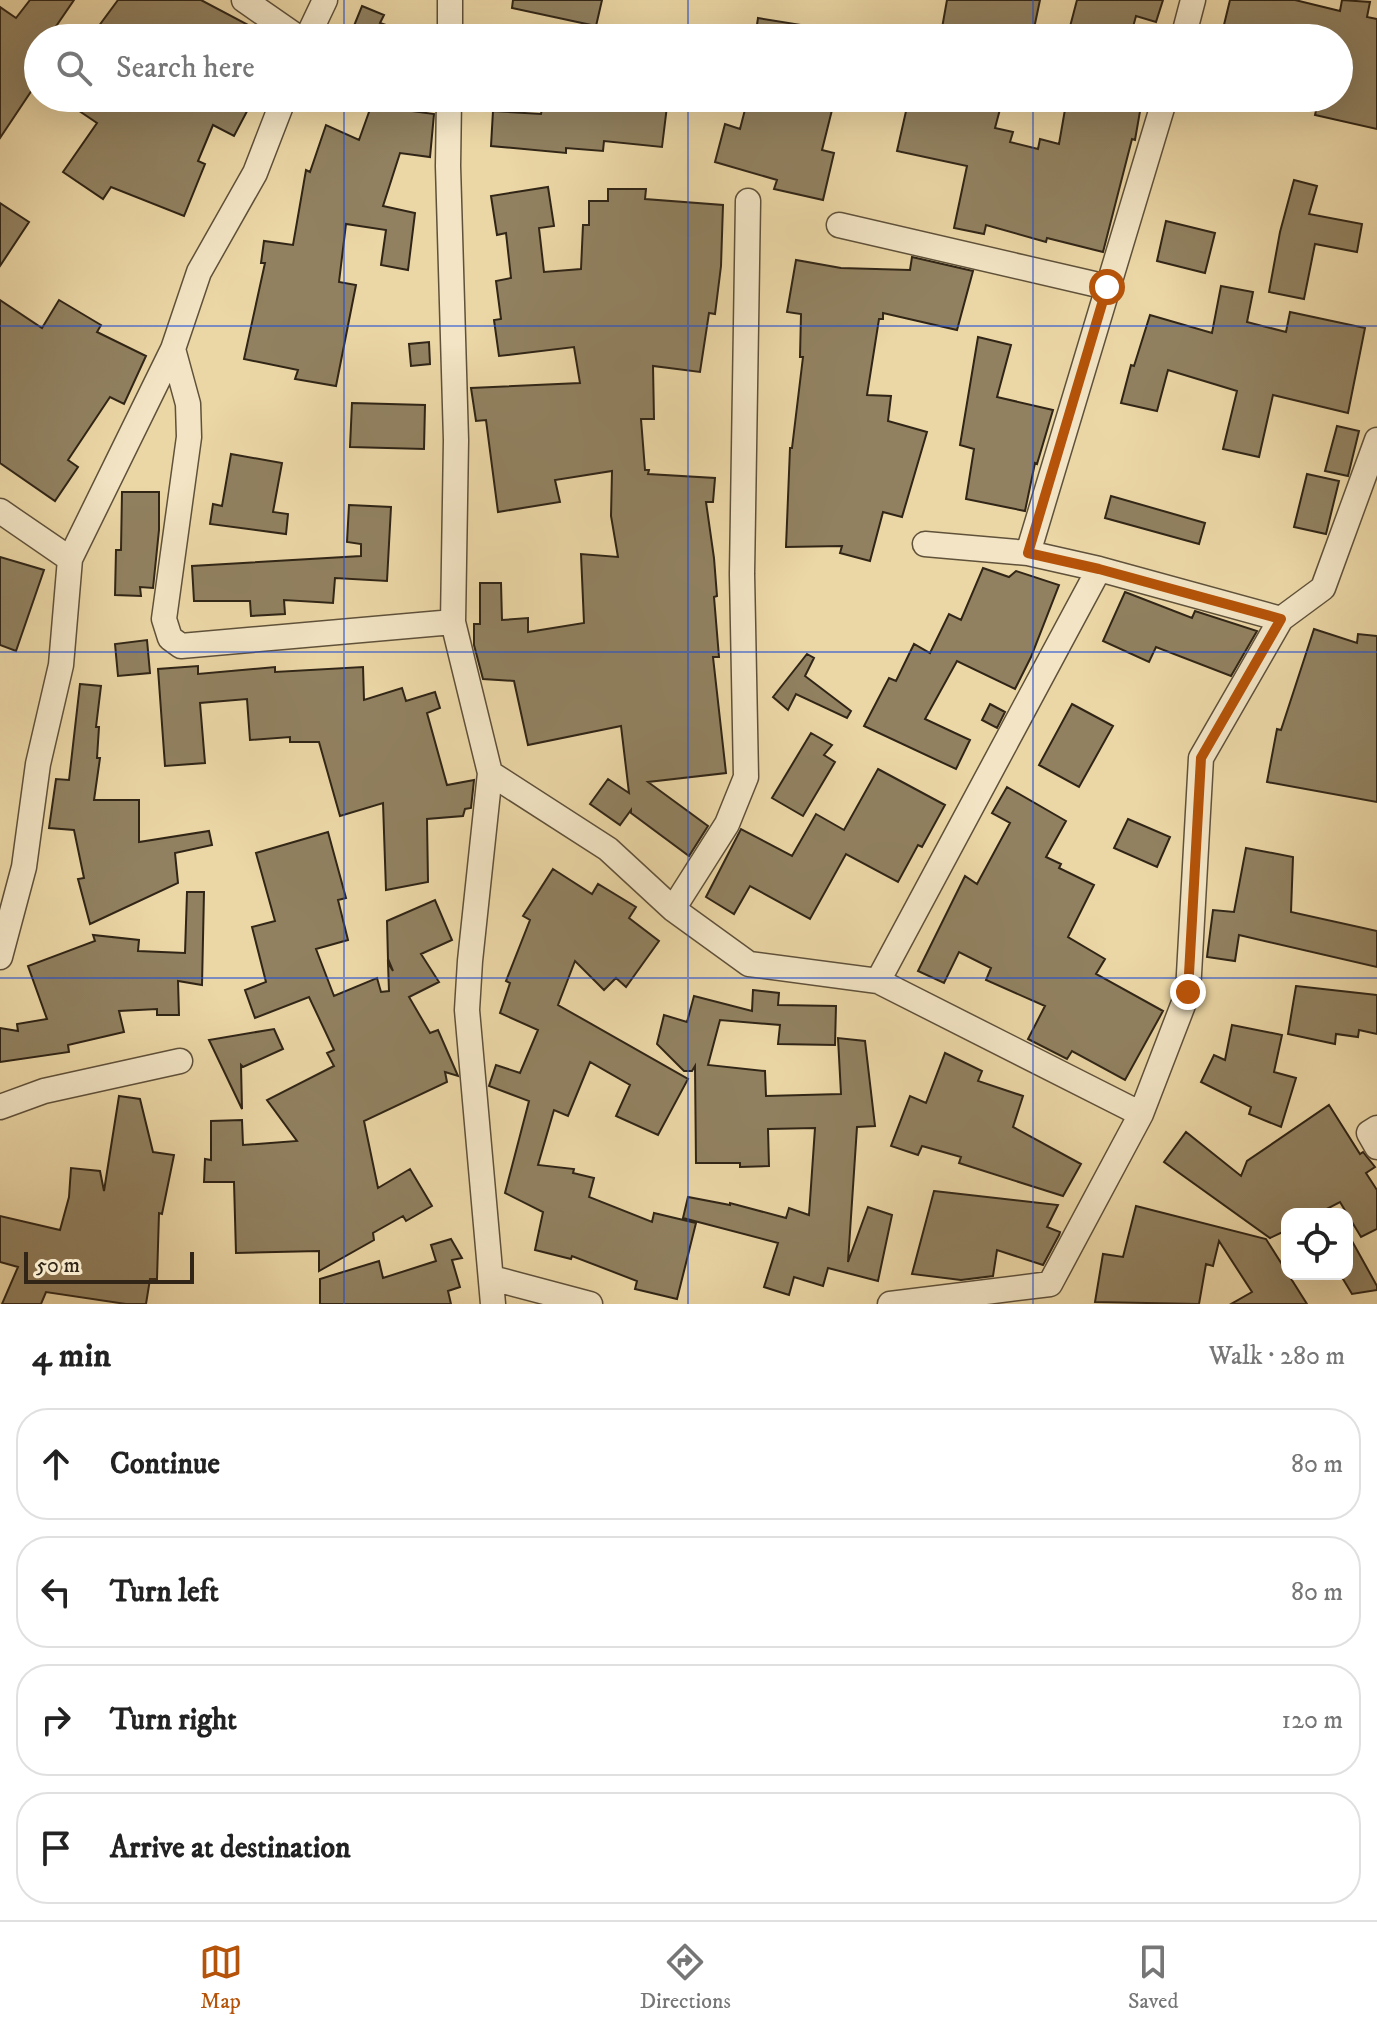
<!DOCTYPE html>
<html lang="en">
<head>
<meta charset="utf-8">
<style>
	body { margin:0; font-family:"IM FELL DW Pica",serif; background:#f6f6f6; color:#222 }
	.controls { position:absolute; right:24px; bottom:24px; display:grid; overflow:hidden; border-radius:16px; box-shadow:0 8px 32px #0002 }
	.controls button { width:72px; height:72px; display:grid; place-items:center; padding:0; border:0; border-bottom:2px solid #e0e0e0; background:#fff; color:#222; font:40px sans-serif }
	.scale { position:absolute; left:24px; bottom:20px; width:170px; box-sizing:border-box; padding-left:8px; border:4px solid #302516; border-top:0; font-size:22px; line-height:28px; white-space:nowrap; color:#302516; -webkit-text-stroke:6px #f2e4c4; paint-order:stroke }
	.stop { position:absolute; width:24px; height:24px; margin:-18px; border:6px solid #b45309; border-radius:50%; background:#fff }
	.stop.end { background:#b45309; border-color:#fff; box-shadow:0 2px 8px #0008 }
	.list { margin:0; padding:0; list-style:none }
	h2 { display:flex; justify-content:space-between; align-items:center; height:104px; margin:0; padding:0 32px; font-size:34px }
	h2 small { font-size:26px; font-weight:400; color:#767676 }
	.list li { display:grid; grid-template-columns:52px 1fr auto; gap:24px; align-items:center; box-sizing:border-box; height:112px; margin:0 16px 16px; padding:0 16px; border:2px solid #e0e0e0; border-radius:32px }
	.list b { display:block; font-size:30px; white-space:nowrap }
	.list em { font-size:26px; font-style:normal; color:#767676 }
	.icon { flex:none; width:44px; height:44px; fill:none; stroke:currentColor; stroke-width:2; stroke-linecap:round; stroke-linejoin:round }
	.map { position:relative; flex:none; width:1377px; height:1304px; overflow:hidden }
	.search { position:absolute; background:#fff; box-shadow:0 8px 32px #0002; left:24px; right:24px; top:24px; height:88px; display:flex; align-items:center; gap:20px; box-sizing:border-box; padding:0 28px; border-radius:44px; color:#767676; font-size:30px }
	.sheet { height:616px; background:#fff }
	nav { display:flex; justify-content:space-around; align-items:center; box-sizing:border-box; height:112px; border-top:2px solid #e0e0e0; background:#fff; font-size:22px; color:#767676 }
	nav a { display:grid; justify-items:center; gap:4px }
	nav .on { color:#b45309 }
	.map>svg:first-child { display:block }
	.building { fill:#918160; stroke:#302516; stroke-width:2 }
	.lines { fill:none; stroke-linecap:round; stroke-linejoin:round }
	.minor-casing { stroke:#5f513a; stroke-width:27 }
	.minor { stroke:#f2e4c4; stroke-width:24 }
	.route { stroke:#b45309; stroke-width:10 }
	.grid { fill:none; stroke:#1d4ed8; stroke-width:2; stroke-opacity:0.55 }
</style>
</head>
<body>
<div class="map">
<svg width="1377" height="1304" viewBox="0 0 1377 1304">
	<rect width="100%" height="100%" fill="#ebd6a5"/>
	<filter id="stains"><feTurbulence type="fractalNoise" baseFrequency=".0025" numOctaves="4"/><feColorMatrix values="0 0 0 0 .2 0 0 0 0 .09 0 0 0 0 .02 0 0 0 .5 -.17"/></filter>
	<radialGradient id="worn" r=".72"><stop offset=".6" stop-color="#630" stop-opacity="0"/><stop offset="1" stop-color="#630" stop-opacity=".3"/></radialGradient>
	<!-- building -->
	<path class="building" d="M30,0H74L48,38H38V81L0,138V7L16,18Z
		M118,0H201L273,38H90Z
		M513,0H602L596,26L512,8Z
		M947,0H1040L1032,38H989L942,28Z
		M1077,0H1163L1156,22L1136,16L1130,38H1067Z
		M1230,0H1295L1340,11L1342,0L1370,2L1367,17L1377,19V129L1315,115L1319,98H1339V38H1242L1222,33Z
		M362,6L384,15L380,23L413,34L412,38H349Z
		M758,18L820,28L819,38H755Z
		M60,98H254L234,136L213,125L198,161L205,164L184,216L111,187L103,199L63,172L97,123Z
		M374,98L412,111L434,114L430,157L400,153L383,206L415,213L408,270L381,265L386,230L346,224L339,282L356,285L336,386L295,379L298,370L244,359L265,263H261L264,241L293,245L306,170L310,172L326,125L359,140Z
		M544,98H668L662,147L604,141L603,151L566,148V153L491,146L493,111L541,114Z
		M748,98H835L822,150L834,153L823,200L774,189L777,180L715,162L725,124L740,129Z
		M909,98H1003L995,128L1013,132L1010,142L1038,149L1040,139L1059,144L1067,98L1142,100L1135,140L1132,139L1103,252L1047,238L1046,242L986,225L984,234L954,228L967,166L897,151Z
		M1294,180L1317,186L1309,214L1362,224L1357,252L1315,244L1304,299L1269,292L1280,232Z
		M548,187L554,226L539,228L544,272L581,269L583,225H589V201H608V189H646L645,199L723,205L721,266L715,314L709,313L700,372L653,366L654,419H641L645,470H649L648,474L715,478L713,502H706L714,558L717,596L714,597L719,657H713L726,773L648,782L708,826L689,856L631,813V810L620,825L590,804L608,779L629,793L621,726L528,745L514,681L483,679L474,645V624H480V583H501L502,620L528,618V632L584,623L581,554L618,557L611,516L612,471L555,480L560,502L498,512L486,420L476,421L471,388L580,383L574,347L499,356L494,320L501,319L496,281L511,278L506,233L497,235L491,196Z
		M0,203L29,222L0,266Z
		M1166,221L1215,233L1205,273L1157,261Z
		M912,257L973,271L957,330L883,313V319H879L867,395L891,396L888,421L927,432L902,517L883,512L870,561L840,553L842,546L786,547L790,448H792L803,357H800L801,314L787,312L796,260L841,268L910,270Z
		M1221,286L1253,292L1247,322L1286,332L1290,312L1365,328L1348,413L1273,395L1259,457L1223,449L1237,391L1168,370L1157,411L1121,403L1131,365L1134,366L1150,315L1212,333Z
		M0,300L42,328L59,300L101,325L97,332L146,356L124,404L110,397L68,460L78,467L55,501L0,463Z
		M978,337L1011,345L997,397L1053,410L1037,464L1035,463L1025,511L966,499L974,449L960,445Z
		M429,342L430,364L411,366L409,344Z
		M352,403L425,405L424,449L350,447Z
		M1337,426L1359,431L1348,476L1325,471Z
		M231,454L282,463L273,512L288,514L286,534L210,524L213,504L222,506Z
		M1307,474L1339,481L1326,534L1294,527Z
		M122,492H159V530L153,588L140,587L141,596L115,595L116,550H121Z
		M1111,496L1205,523L1199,544L1105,518Z
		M349,505L391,507L387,581L335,578L333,603L284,600L285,614L251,616L250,601H194L192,566L361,556V544L347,542Z
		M0,557L44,570L16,651L0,645Z
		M983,568L1009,577L1016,571L1059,585L1031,657L1015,689L957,661L925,719L970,740L956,769L864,726L889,678L896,681L914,644L930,653L949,614L961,620Z
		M1125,592L1192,618L1195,611L1257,631L1231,676L1156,647L1149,662L1103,641Z
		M1314,629L1357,643L1358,634L1377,636V802L1267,782L1277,729L1281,730Z
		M147,640L150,673L118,676L115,644Z
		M807,654L814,658L805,676L851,711L847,718L796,694L788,710L773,697Z
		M198,666V674L275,667V672L363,667L364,700L402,688L406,701L435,692L440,708L427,713L447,785L474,780L471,808L465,809L463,816L427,819L428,882L386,890L383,803L340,816L319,742H290V737L250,740L247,699L200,703L205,763L165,766L158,669Z
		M80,684L101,686L96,727H99L97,758H100L94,800H139V842L209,831L212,845L175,853L178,883L90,924L78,879L84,878L74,830L49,828L56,779L69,780Z
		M990,704L1005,712L997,728L982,720Z
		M1072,704L1113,726L1079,787L1039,765Z
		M811,733L832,745L824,755L835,762L803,816L772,798Z
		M878,769L945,805L922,847L918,845L898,882L846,854L810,919L750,886L734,914L706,897L741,829L792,856L816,814L844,830Z
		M1007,787L1066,821L1046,857L1061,864L1059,868L1094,885L1068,937L1105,959L1096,974L1163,1011L1125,1080L1072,1051L1067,1059L1028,1039L1045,1006L986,980L991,968L959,952L944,983L918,971L965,876L977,884L1010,823L992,813Z
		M1128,819L1170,837L1157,867L1114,848Z
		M328,832L346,898L338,900L348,940L316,949L334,996L377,978L381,992L389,991L388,963L393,971L388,959L387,921L435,900L452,940L421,954L439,982L409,997L430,1033L438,1030L458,1076L445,1072L447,1082L364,1121L378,1188L410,1169L432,1206L406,1221L403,1216L373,1233L374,1240L319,1271V1251L236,1253L234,1182H204L205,1159L211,1160V1121L242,1120L243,1145L297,1141L267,1100L334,1066L327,1053L334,1050L309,997L255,1018L245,990L266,982L252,927L275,921L256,853Z
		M1246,848L1293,857L1291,912L1377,931V967L1239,935L1235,961L1207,957L1213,910L1234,912Z
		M553,869L592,894L598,884L636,907L629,918L659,941L626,987L616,978L604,990L575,961L558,1005L688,1079L658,1135L616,1116L630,1085L590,1062L568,1116L554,1110L538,1165L574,1169L573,1173L594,1178L589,1197L652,1222L654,1213L696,1223L677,1299L635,1289L637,1281L572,1256L571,1259L535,1250L543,1212L505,1193L529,1101L489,1086L496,1065L520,1073L538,1030L500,1013L510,983L506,981L530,920L523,916Z
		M187,892H204L202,985L178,981L179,1015H157V1009L119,1011L124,1032L68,1045L69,1052L0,1062V1028L18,1031L17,1024L47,1019L28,966L95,941L93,935L139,940L138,951L185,953Z
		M1296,986L1377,995V1034L1359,1030L1358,1037L1336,1034L1335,1044L1288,1034Z
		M753,990L779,993L778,1005L836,1006L835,1045L778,1044L780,1025L720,1020L708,1065L765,1071L766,1096L841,1094L838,1038L865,1041L875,1126L857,1127L848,1262L868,1207L892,1215L878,1281L828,1268L823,1286L794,1277L789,1295L764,1287L778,1243L683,1218L688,1197L730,1205V1203L786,1218L789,1208L809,1215L815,1128L768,1129L769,1166L740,1167V1163H696L695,1066L692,1071H684L657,1044L664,1015L687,1022L694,996L752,1011Z
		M1232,1025L1282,1035L1274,1072L1296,1078L1281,1127L1249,1114L1251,1107L1201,1082L1214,1055L1225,1060Z
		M274,1029L283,1049L243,1067L241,1065L242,1109L209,1040Z
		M945,1053L982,1071L978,1081L1023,1096L1013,1127L1081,1164L1063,1196L959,1163L961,1157L922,1146L918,1155L891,1146L910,1096L926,1103Z
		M119,1096L140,1099L153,1152L174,1155L162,1214L159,1213L157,1279H150L146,1304H126L46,1292L41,1304H2L18,1267L0,1262V1216L60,1230L69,1197L71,1168L100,1171L104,1191Z
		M1329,1105L1360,1154L1363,1152L1375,1167L1366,1173L1377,1190V1229L1361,1237L1340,1202L1317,1214H1287V1230L1270,1238L1164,1162L1186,1132L1241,1176L1247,1161Z
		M934,1191L1058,1205L1047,1227L1060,1232L1059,1235L1043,1265L997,1250L993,1276L961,1280L912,1274Z
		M1136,1206L1266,1239L1307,1304H1231L1252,1292L1219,1241L1213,1266L1206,1264L1199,1304L1095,1302L1103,1254L1123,1257Z
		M1347,1232L1377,1286V1290L1352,1294L1340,1274H1347Z
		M451,1239L462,1258L452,1260L460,1287L448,1291L451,1304H320V1279L379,1261L383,1278L436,1261L431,1245Z"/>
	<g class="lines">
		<defs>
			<path id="minor" d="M244,0L299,38
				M450,0V38
				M307,38L325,0
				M1183,38L1193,0
				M449,98L448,166L456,440L453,622L490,773L470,961L467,1010L493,1304
				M839,225L1107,287
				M173,349L188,404L189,437L164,619L170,638L181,646L453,622
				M0,511L70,559
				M925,544L1028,553L1099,569L1281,619
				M1028,553L1165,98
				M490,773L608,849L673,909L749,964L878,981L1141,1114
				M673,909L727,824L746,777L742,574L748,201
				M0,957L24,867L38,764L61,665L70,559L173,349L199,272L255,173L284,98
				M878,981L1099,569
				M0,1107L44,1091L180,1061
				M1377,1128L1369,1133L1377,1147
				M492,1278L590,1304
				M890,1304L1050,1284L1141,1114L1188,992L1201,758L1281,619L1323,588L1377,440"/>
		</defs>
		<!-- minor casing -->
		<use href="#minor" class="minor-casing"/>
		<!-- minor -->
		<use href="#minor" class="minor"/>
	</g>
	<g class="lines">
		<!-- route -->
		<path class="route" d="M1107,287L1028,553L1099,569L1281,619L1201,758L1188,992"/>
	</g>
	<!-- grid -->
	<path class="grid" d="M344,0V38M688,0V38M1033,0V38M344,98V1304M688,98V1304M1033,98V1304M0,326H1377M0,652H1377M0,978H1377"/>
	<rect width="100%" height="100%" filter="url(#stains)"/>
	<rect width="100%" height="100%" fill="url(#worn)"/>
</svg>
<div class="controls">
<button><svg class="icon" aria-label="locate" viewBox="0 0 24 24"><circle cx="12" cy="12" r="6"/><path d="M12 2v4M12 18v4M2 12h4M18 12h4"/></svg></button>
</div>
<div class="scale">50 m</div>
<div class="stop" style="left:1107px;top:287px"></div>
<div class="stop end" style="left:1188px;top:992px"></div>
<div class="search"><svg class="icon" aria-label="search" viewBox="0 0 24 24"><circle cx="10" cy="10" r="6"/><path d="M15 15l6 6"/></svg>Search here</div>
</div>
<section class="sheet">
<h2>4 min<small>Walk · 280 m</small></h2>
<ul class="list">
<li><svg class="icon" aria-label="ahead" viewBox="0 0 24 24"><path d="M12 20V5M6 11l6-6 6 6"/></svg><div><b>Continue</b></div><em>80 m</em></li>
<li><svg class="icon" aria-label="left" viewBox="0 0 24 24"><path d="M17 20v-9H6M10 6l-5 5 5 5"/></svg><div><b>Turn left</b></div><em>80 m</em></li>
<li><svg class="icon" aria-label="right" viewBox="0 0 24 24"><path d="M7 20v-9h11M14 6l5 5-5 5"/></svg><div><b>Turn right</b></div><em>120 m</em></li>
<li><svg class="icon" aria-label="arrive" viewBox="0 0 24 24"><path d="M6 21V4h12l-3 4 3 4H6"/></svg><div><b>Arrive at destination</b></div></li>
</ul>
</section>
<nav>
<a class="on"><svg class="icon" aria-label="map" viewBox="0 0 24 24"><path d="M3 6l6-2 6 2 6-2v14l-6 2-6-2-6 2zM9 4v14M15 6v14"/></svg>Map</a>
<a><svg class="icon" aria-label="directions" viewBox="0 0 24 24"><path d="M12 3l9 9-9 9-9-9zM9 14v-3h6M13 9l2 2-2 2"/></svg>Directions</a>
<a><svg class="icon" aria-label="saved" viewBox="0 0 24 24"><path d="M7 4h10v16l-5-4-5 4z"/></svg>Saved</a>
</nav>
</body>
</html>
